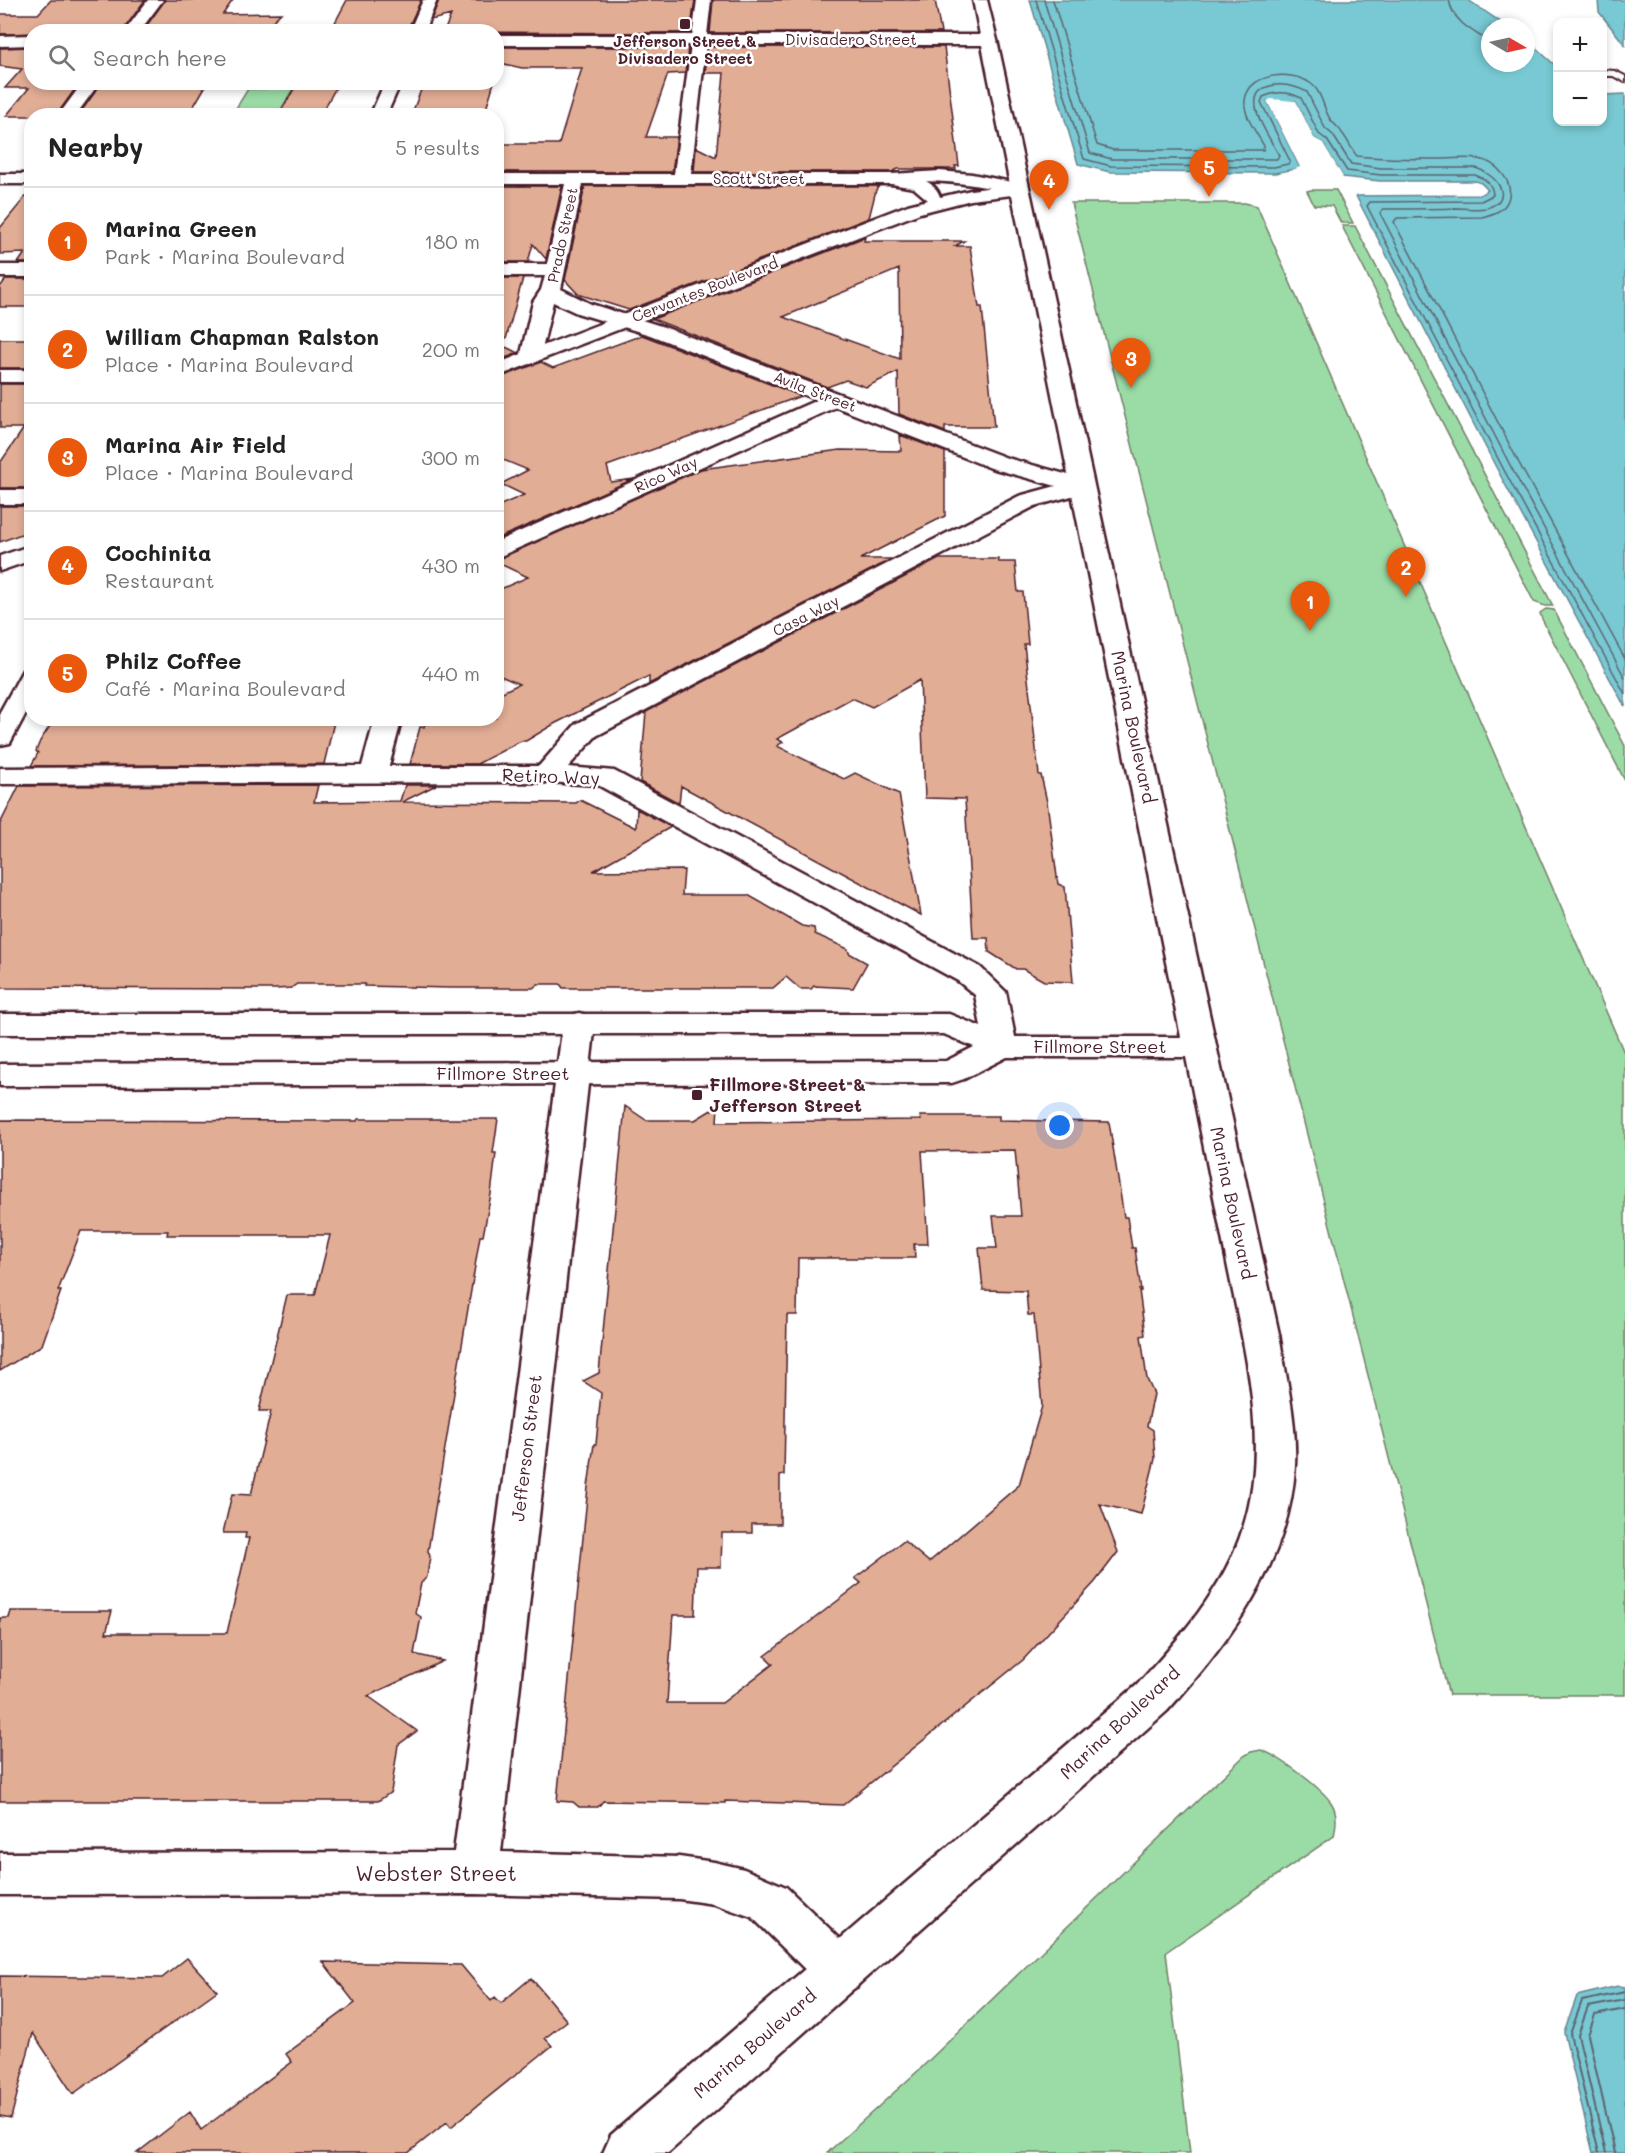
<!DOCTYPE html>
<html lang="en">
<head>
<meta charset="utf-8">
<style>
	body { margin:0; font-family:Mali,sans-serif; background:#f6f6f6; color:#222 }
	.controls { position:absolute; right:18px; top:18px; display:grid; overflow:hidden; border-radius:12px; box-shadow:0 3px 9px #0003 }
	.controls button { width:54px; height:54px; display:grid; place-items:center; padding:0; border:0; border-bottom:2px solid #e0e0e0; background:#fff; color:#222; font:30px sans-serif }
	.compass { position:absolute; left:1481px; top:18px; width:54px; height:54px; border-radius:50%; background:#fff; box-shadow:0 3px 9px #0003; rotate:99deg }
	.you { position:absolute; left:1060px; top:1126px; width:21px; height:21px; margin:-15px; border:4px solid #fff; border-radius:50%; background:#1a73e8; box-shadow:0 0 0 9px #1a73e833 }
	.badge { display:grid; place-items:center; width:39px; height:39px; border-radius:50%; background:#ea580c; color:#fff; font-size:20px; font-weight:700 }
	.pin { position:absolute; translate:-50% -50px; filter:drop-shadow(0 2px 3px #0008) }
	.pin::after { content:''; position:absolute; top:32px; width:21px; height:18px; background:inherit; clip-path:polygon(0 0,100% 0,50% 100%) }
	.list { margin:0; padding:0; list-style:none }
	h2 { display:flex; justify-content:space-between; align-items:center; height:78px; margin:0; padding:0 24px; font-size:26px }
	h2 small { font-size:20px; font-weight:400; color:#767676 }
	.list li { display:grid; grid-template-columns:39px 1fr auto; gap:18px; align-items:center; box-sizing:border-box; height:108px; padding:0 24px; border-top:2px solid #e0e0e0 }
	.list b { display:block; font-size:22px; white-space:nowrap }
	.list p { margin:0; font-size:20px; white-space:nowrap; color:#767676 }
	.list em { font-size:20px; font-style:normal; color:#767676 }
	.icon { flex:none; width:33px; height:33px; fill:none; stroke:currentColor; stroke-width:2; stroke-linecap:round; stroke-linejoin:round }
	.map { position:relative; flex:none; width:1625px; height:2153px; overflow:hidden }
	.search { position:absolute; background:#fff; box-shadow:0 3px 9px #0003; left:24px; top:24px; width:480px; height:66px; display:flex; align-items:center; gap:15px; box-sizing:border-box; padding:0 21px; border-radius:24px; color:#767676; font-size:22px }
	.panel { position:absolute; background:#fff; box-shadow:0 3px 9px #0003; left:24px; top:108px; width:480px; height:618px; border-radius:24px }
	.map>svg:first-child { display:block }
	.green { fill:#9bdca6; stroke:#727e68; stroke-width:1.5 }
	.water { fill:#78c9d3; stroke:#668590; stroke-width:1.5 }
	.pier { fill:#fff }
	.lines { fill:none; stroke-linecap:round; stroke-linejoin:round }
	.shore-far1 { stroke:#5c636e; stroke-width:1.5 }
	.shore { stroke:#5c636e; stroke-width:2 }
	.building { fill:#e1ad95; stroke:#4a1f2b; stroke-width:1.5; fill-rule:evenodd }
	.lane-casing { stroke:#4a1f2b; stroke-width:4 }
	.street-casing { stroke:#4a1f2b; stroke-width:5 }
	.secondary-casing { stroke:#4a1f2b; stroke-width:5 }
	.lane { fill:#fff; fill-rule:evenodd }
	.street { fill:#fff; fill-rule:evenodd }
	.secondary { fill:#fff; fill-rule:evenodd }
	.poi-dot { fill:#4a1f2b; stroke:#fff; stroke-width:2 }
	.labels { text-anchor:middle; stroke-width:5; stroke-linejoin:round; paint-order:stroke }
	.far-street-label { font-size:15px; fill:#4a1f2b; stroke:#fff }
	.far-poi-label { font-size:15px; font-weight:bold; fill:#4a1f2b; stroke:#fff }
	.street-label { font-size:18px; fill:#4a1f2b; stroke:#fff }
	.poi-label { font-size:18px; font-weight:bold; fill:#4a1f2b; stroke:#fff; text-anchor:start }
	.near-street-label { font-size:21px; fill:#4a1f2b; stroke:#fff }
</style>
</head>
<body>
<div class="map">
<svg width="1625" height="2153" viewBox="0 0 1625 2153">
	<rect width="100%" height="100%" fill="#fff"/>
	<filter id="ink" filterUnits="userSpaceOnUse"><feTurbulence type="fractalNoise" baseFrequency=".0167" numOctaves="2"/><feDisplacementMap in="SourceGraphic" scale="12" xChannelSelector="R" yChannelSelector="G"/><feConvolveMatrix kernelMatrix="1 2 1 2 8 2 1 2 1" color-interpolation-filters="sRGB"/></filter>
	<g filter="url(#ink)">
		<!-- green -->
		<path class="green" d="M253,83V82L296,83L279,113H233L248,89H266L249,88Z
			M1311,190H1336L1353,223H1341L1332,206L1314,205L1307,191Z
			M1071,203H1245L1257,206L1625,1055V1695H1449Z
			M1342,226H1355L1553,606H1545L1534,602Z
			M1546,609L1554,610L1625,746V781L1542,619L1540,613Z
			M1261,1750C1279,1756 1322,1788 1332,1804C1338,1814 1336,1826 1334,1836L1166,1952L1190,2153H827L919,2070L1244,1756L1251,1752Z"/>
		<!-- water -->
		<path class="water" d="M1030,0H1468L1508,27H1490V63H1526V39L1557,67L1558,122H1602L1603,95L1625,94V707L1499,473L1356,196L1480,195L1488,190L1481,183L1475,181H1380L1343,177L1323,143L1314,138L1296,101H1267L1300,168L1275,173L1110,172L1078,164Z
			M1598,0H1625V45L1599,12Z
			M1618,1986L1625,1987V2153H1593L1564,2033L1577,1996Z"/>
		<!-- pier -->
		<path class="pier" d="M1271,99L1296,101L1314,138L1323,143L1343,177H1340L1320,145L1312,139L1294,104L1272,102L1303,167L1301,171L1292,170L1300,167L1267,101Z"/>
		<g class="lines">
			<!-- shore-far1 -->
			<path class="shore-far1" d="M1036,0L1084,159L1111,166L1274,167L1288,164L1290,161L1261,102L1263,97C1276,91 1288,91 1301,98L1319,134L1327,140L1347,171L1381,175H1475C1486,179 1492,183 1493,195L1481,201L1370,202L1367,206L1504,470L1625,694
				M1044,0L1090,153L1112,159H1277L1279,155C1270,138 1237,94 1270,86C1282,83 1295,86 1307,92L1325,128L1333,135L1351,164L1381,168H1476C1495,174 1517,199 1486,208C1478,210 1467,208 1458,208C1433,209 1408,209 1383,209L1380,213L1511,467L1625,678
				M1053,0L1097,145L1113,150H1263L1264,146C1257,133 1243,116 1245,100C1249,72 1292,70 1310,83C1322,91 1323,108 1330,119C1333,124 1339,127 1342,133C1348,140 1351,149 1357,156C1385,159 1413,159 1441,159C1453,159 1467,157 1479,159C1496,162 1515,182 1508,200C1504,211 1493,214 1482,217L1397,218L1394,222L1519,463L1625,659
				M1449,0C1453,22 1472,31 1490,42"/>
			<!-- shore -->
			<path class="shore" d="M1599,2153L1570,2034L1582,2001L1625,1992
				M1606,2153L1578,2035L1588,2007L1625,2000
				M1615,2153L1588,2035L1595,2015L1625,2009"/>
		</g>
		<!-- building -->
		<path class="building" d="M51,0H145L122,32L0,34V14H38Z
			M165,0H233L223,14L281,13L261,32H142Z
			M347,0H421L409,26L387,31L330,32Z
			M439,0H695L690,33L444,32L451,15L431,20Z
			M713,0H935L941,33H710Z
			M32,47V82H80L56,116H6L29,88H5L22,69L0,66V48Z
			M496,47H688L685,73L668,74L646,137H677L672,172H496V144H559L582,68H522L500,63L496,74Z
			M708,47H944L959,166H955L956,169H898L892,172H694L696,147L716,157L724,73H705Z
			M102,82H208L188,116H78Z
			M298,82H339L320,116H278Z
			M424,82H494L484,116H411Z
			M496,186H562L546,259L533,244L528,262H496Z
			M585,186H879L876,190L869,218L629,310L578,294L565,280Z
			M32,189V263H18L25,253L0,254V228Z
			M865,237L864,241H964L955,246H970L979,307H982L994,427H945V432L899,414L898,372L866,387L846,380L827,387L653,319ZM899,269L900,359L783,317Z
			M496,278H523L506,339L496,338Z
			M6,279H32V307H0V287Z
			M642,335L801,396L607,466L611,482L634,479L496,539V507L524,495L501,484L528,470L496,457V379L541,362L553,368Z
			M0,339H32V368H0Z
			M496,343L519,353L496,361Z
			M0,384H32V488H0V463L24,428H0Z
			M900,435L945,452V516L860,559H892L649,684V676L554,724L526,741H521L477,764H410L420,727H424L426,718H496V695L519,684L496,674V591L528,577L496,562V560L701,469L840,450L901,451Z
			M0,506H32V530L0,542Z
			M939,559H998L999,562H1015L1018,592H1023L1028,644H1024L1039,775H1041L1047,802L1058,884L1065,887L1073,982L1044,981L1023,969H1016L989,952L988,938H973L965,799L925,798L920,680L872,707L852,698L777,739L783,742L777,746L844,779L855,773L899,794L921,915L681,786L679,803L640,782L646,712Z
			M55,718H335L324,764L31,766L38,753L36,751L40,741Z
			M318,785L314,802L400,801L405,785H436L402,802L576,803L580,800L636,828L637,809L671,827L593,871L684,870L682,895H748L802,926L814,928L815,934L848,949L849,953L867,963L853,988L814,986L811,989H800L786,977L773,988H563L560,984H538L533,988H451L364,986L365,984H297L291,988L276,989L0,988V824L19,786Z
			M625,1106L646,1120H695L718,1106L717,1122L921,1120L920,1116H999V1120L1109,1122L1124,1217H1127L1132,1248H1135L1141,1291L1139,1290L1145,1335L1141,1336L1147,1379L1154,1394L1147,1426L1153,1430L1155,1459L1141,1514L1100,1504L1118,1552L1095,1582L1023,1660L843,1805L725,1801V1803L603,1801L598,1807H579L573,1802L557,1801L588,1487L594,1444H596L601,1393L583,1381L599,1373ZM1015,1150L1021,1216H993L997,1248H979L983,1290L1026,1291L1028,1315H1034L1042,1406L1019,1485L929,1562L904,1541L855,1578L861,1583L765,1656L773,1664L722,1703H667L673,1615H695L697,1567H721L722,1533H752V1524H780V1476L784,1475L787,1315H797L798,1258H915L914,1244H928L922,1151Z
			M358,1119H498L493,1153H496L491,1194L483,1236H480L444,1454L428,1551L430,1556L427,1577L421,1583L415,1613L421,1617L414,1654L443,1661L368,1696L417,1731L398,1745L391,1792L378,1801H0V1618H9L11,1611H112L106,1633H227L249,1538H245L246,1533H223L232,1494L251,1495L271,1411H259L287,1295H315L330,1235H167L168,1231H81L58,1291H61L42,1345L0,1371V1120L357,1121Z
			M187,1958L217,1991L73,2094L33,2033L11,2118L0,2116V1976L162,1978Z
			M323,1962L461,1965L491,2001L495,1997L501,2003L531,1978L567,2021L545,2038L552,2046L451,2127L447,2122L408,2153H137L190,2112L201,2130L292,2062L286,2054L355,2003Z"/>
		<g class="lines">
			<defs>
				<path id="lane" d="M1602,70L1615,71L1625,76V82L1613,76H1602Z"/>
				<path id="street" d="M148,0H163L139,32H124Z
					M423,0H437L424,32H409Z
					M697,0H711L691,174H892L940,171L972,174L1026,185L1029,189L1026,193L1020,194C977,185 936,177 892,184H583L561,289L591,304L664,327L1007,458L1090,481L1093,486L1090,491L1035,506L596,736L568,767L614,771L980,967L1006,992L1017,1047L1012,1054L1001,1057L990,1054L985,1047L975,995L958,981L598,785L547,782L0,784V768L362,766L375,718H402L389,766H539L576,724L1019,496L1056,486L991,468L836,407L496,558V542L817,400L650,335L577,313L553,302L540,358L537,362L530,364L523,362L520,358L533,302L541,290L545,276H496V264H547L565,184H496V174H674Z
					M83,82H100L75,116H58Z
					M385,82H401L386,116H370Z
					M0,174H32V184H0Z
					M0,265H32V277H0Z
					M0,370H32V382H0Z
					M0,490H32V504H0Z
					M32,668V702L10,743L0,745V712L23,670Z
					M579,1013L590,1016L595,1023L501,1852L679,1857L714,1862L744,1869L786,1887L857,1955L864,1971L857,1987L840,1994L823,1987L752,1917L714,1904L679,1899L475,1894L0,1895V1853L454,1852L563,1023L568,1016Z"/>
				<path id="secondary" d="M973,0H987L997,40L1279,1334C1286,1377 1297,1421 1295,1465C1291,1560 1229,1643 1167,1711L668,2153H603L611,2135L1137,1685C1179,1639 1224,1589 1243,1528C1271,1441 1243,1345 1226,1258C1213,1191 1199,1124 1186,1057H1007L964,1079L952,1083L0,1086V1064L946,1061L974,1047L944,1034H0V1014H949L1006,1037H1181L1012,195L971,200L920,213L496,377V364L908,205L928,200L914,188L886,183L883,179L886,175C904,171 935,178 940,197L971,190L1010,185L982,45H496V35H980Z
					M32,35V45L0,46V36Z
					M32,545V560L0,571V556Z"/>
			</defs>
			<!-- lane casing -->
			<use href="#lane" class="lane-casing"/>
			<!-- street casing -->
			<use href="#street" class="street-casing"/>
			<!-- secondary casing -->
			<use href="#secondary" class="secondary-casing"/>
			<!-- lane -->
			<use href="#lane" class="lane"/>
			<!-- street -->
			<use href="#street" class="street"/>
			<!-- secondary -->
			<use href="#secondary" class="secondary"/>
		</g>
	</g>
	<!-- markers -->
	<g class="poi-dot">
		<rect x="679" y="18" width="12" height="12" rx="3"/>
		<rect x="691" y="1089" width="12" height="12" rx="3"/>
	</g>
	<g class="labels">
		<!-- far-street labels -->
		<g class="far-street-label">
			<text x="851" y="45">Divisadero Street</text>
			<text x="759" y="184">Scott Street</text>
			<text transform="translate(563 235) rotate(-78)" y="5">Prado Street</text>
			<text transform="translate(705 290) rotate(-21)" y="5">Cervantes Boulevard</text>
			<text transform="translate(815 392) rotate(21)" y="5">Avila Street</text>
			<text transform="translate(666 475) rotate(-24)" y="5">Rico Way</text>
			<text transform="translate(806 616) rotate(-27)" y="5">Casa Way</text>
		</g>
		<!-- far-poi labels -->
		<g class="far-poi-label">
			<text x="685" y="47">Jefferson Street &amp;<tspan x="685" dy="17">Divisadero Street</tspan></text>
		</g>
		<!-- street labels -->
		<g class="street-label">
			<text transform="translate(1133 727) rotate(78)" y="6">Marina Boulevard</text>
			<text transform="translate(551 777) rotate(2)" y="6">Retiro Way</text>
			<text x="1100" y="1053">Fillmore Street</text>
			<text x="503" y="1080">Fillmore Street</text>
			<text transform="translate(1232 1203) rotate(78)" y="6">Marina Boulevard</text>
			<text transform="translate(527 1448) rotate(-83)" y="6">Jefferson Street</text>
			<text transform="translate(1120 1723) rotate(-43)" y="6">Marina Boulevard</text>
			<text transform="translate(755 2044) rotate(-41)" y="6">Marina Boulevard</text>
		</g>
		<!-- poi labels -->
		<g class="poi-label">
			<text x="709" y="1091">Fillmore Street &amp;<tspan x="709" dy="21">Jefferson Street</tspan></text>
		</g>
		<!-- near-street labels -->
		<g class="near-street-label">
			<text x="436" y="1881">Webster Street</text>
		</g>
	</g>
</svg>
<div class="controls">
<button>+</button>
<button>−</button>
</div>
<svg class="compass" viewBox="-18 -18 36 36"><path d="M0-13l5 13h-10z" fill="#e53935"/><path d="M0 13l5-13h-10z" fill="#767676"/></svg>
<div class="you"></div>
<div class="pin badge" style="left:1310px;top:631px">1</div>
<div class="pin badge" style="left:1406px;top:597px">2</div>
<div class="pin badge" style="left:1131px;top:388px">3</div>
<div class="pin badge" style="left:1049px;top:210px">4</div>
<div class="pin badge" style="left:1209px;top:197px">5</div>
<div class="search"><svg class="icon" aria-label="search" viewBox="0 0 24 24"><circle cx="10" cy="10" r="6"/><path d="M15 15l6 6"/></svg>Search here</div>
<section class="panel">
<h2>Nearby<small>5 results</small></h2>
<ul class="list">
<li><span class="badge">1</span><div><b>Marina Green</b><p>Park · Marina Boulevard</p></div><em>180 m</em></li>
<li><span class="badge">2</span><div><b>William Chapman Ralston</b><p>Place · Marina Boulevard</p></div><em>200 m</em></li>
<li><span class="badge">3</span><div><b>Marina Air Field</b><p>Place · Marina Boulevard</p></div><em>300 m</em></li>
<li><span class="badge">4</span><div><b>Cochinita</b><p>Restaurant</p></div><em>430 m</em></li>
<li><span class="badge">5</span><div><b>Philz Coffee</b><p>Café · Marina Boulevard</p></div><em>440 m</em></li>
</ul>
</section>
</div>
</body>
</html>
